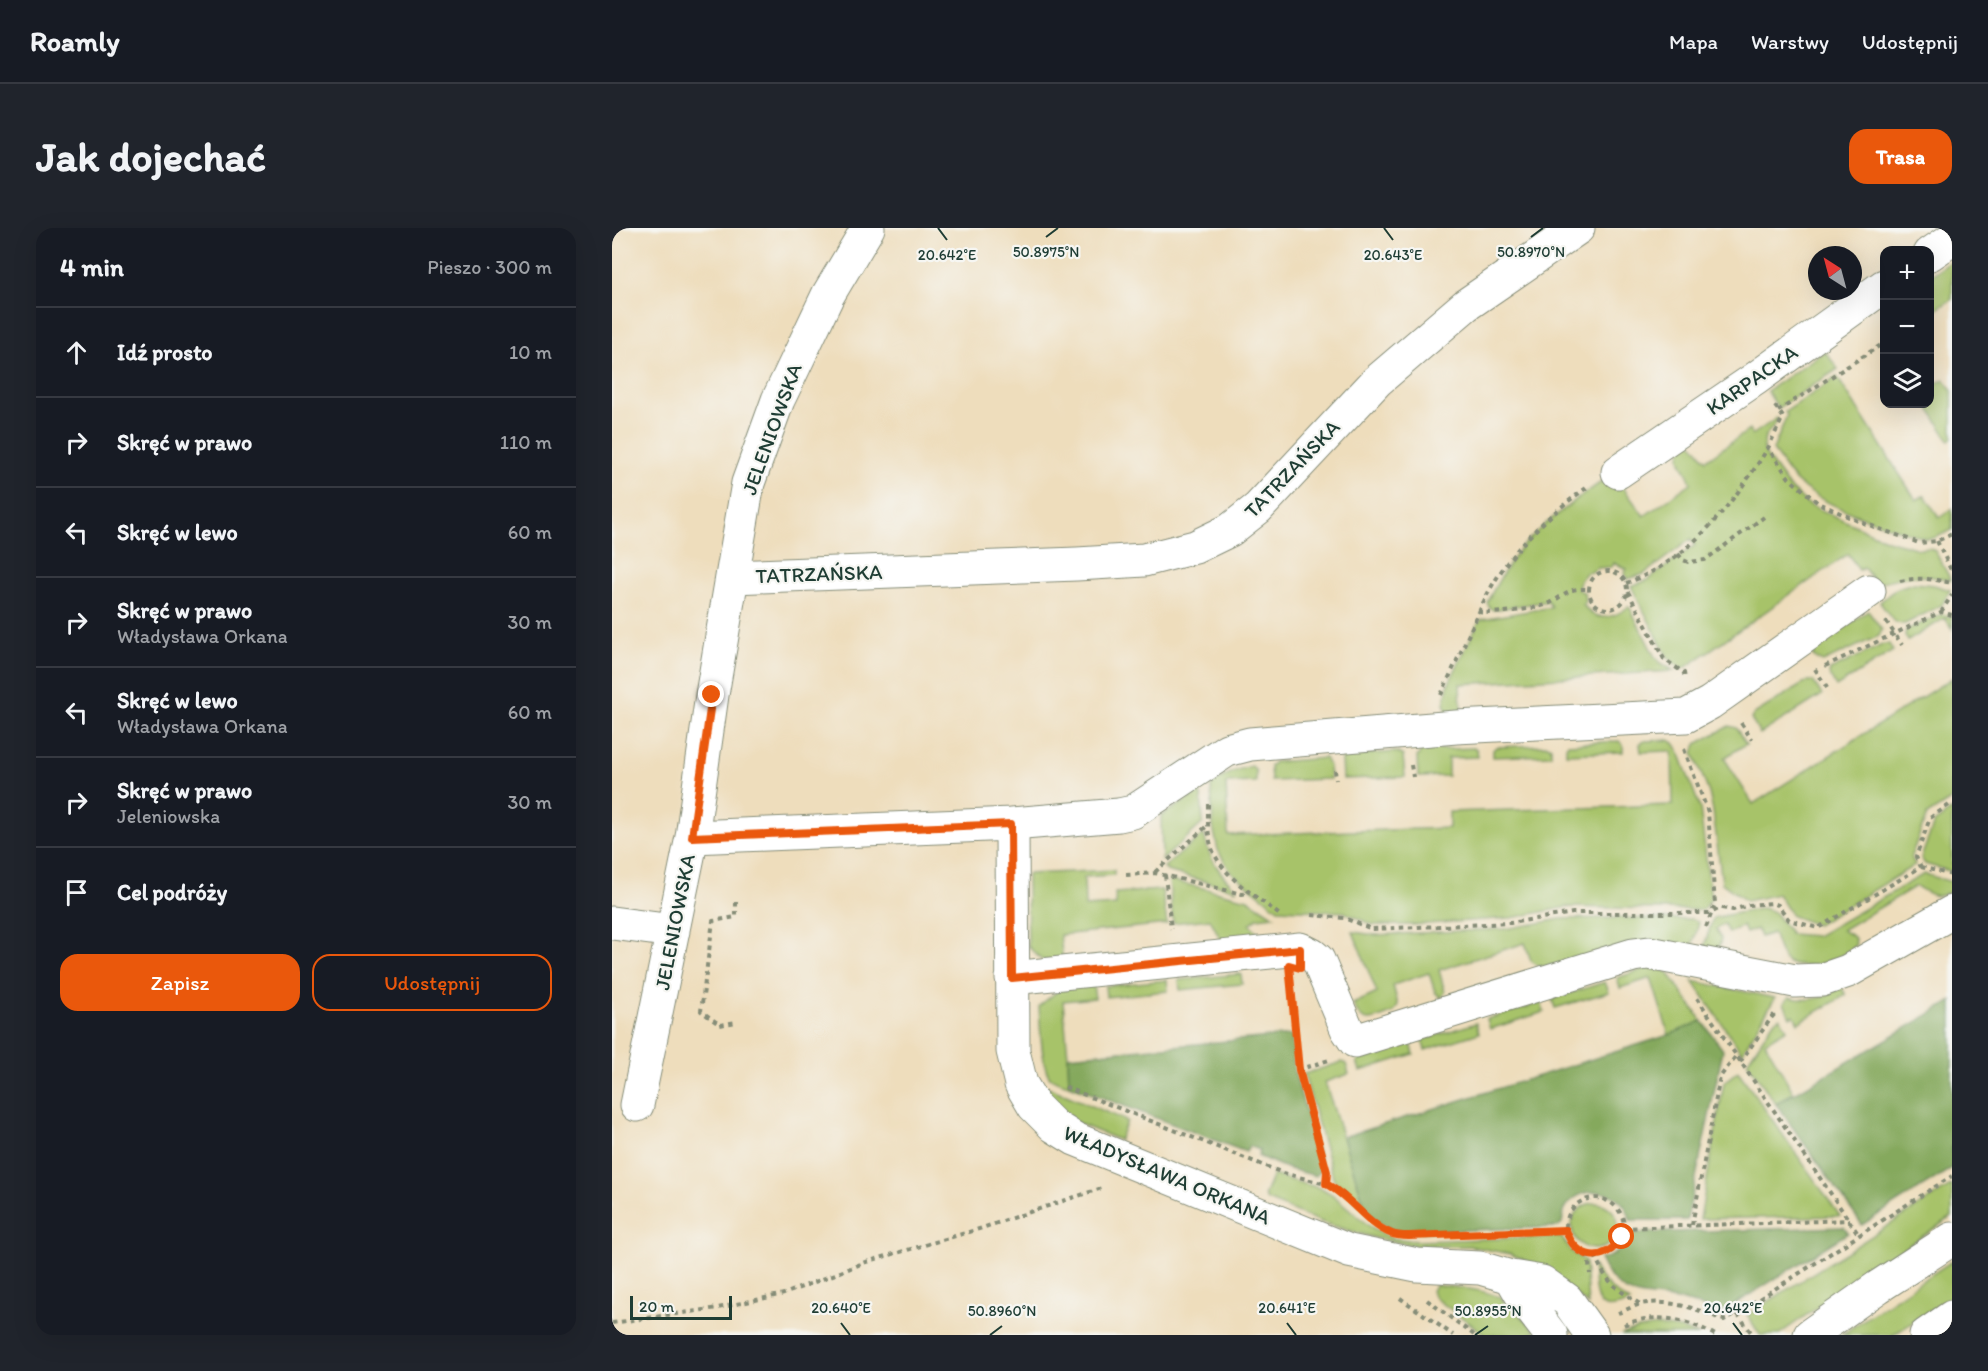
<!DOCTYPE html>
<html lang="pl">
<head>
<meta charset="utf-8">
<style>
	body { margin:0; font-family:Itim,sans-serif; background:#20242c; color:#f1f3f6 }
	.controls { position:absolute; right:18px; top:18px; display:grid; overflow:hidden; border-radius:12px; box-shadow:0 6px 24px #0002 }
	.controls button { width:54px; height:54px; display:grid; place-items:center; padding:0; border:0; border-bottom:2px solid #363941; background:#171b24; color:#f1f3f6; font:30px sans-serif }
	.compass { position:absolute; left:1196px; top:18px; width:54px; height:54px; border-radius:50%; background:#171b24; box-shadow:0 6px 24px #0002; rotate:324deg }
	.scale { position:absolute; left:18px; bottom:15px; width:102px; box-sizing:border-box; padding-left:6px; border:3px solid #1f3d34; border-top:0; font-size:16px; line-height:21px; white-space:nowrap; color:#1f3d34; -webkit-text-stroke:4px #f6f6f2; paint-order:stroke }
	.stop { position:absolute; width:18px; height:18px; margin:-14px; border:4px solid #ea580c; border-radius:50%; background:#fff }
	.stop.end { background:#ea580c; border-color:#fff; box-shadow:0 2px 6px #0008 }
	.list { margin:0; padding:0; list-style:none }
	h2 { display:flex; justify-content:space-between; align-items:center; height:78px; margin:0; padding:0 24px; font-size:26px }
	h2 small { font-size:20px; font-weight:400; color:#9ea1a6 }
	.list li { display:grid; grid-template-columns:39px 1fr auto; gap:18px; align-items:center; box-sizing:border-box; height:90px; padding:0 24px; border-top:2px solid #363941 }
	.list b { display:block; font-size:22px; white-space:nowrap }
	.list p { margin:0; font-size:20px; white-space:nowrap; color:#9ea1a6 }
	.list em { font-size:20px; font-style:normal; color:#9ea1a6 }
	.actions { display:flex; gap:12px; padding:18px 24px }
	.actions a { flex:1; padding:14px 0; border:2px solid #ea580c; border-radius:18px; text-align:center; font-size:21px; color:#ea580c }
	.actions .main { background:#ea580c; color:#fff }
	.icon { flex:none; width:33px; height:33px; fill:none; stroke:currentColor; stroke-width:2; stroke-linecap:round; stroke-linejoin:round }
	.map { position:relative; flex:none; width:1340px; height:1107px; overflow:hidden; border-radius:18px }
	header { display:flex; align-items:center; gap:36px; box-sizing:border-box; height:84px; padding:0 30px; background:#171b24; border-bottom:2px solid #363941 }
	header strong { font-size:28px }
	nav { display:flex; gap:33px; margin-inline-start:auto; font-size:21px }
	.intro { display:flex; align-items:center; justify-content:space-between; box-sizing:border-box; height:144px; padding:0 36px }
	h1 { margin:0; font-size:42px }
	.button { padding:15px 27px; border-radius:18px; background:#ea580c; color:#fff; font-size:21px; font-weight:700 }
	main { display:flex; gap:36px; padding:0 36px }
	aside { flex:1; background:#171b24; border-radius:18px; box-shadow:0 6px 24px #0002 }
	.map>svg:first-child { display:block }
	.green { fill:#a7c369; stroke:#63804e; stroke-width:1.5 }
	.forest { fill:#85a95d; stroke:#527348; stroke-width:1.5 }
	.lines { fill:none; stroke-linecap:round; stroke-linejoin:round }
	.minor-casing { stroke:#868d78; stroke-width:35 }
	.path { stroke:#868d78; stroke-width:4; stroke-dasharray:4.5 4.5; stroke-linecap:butt }
	.minor { stroke:#fff; stroke-width:33 }
	.route { stroke:#ea580c; stroke-width:8 }
	.ticks { fill:none; stroke:#1f3d34; stroke-width:2 }
	.labels { text-anchor:middle; stroke-width:4.5; stroke-linejoin:round; paint-order:stroke }
	.street-label { font-size:21px; fill:#1f3d34; stroke:#f6f6f2 }
	.ticks-label { font-size:15px; text-anchor:middle; fill:#1f3d34; stroke:#f6f6f2; stroke-width:4.5; stroke-linejoin:round; paint-order:stroke }
</style>
</head>
<body>
<header>
<strong>Roamly</strong>
<nav><a>Mapa</a><a>Warstwy</a><a>Udostępnij</a></nav>
</header>
<div class="intro"><h1>Jak dojechać</h1><a class="button">Trasa</a></div>
<main>
<aside>
<h2>4 min<small>Pieszo · 300 m</small></h2>
<ul class="list">
<li><svg class="icon" aria-label="ahead" viewBox="0 0 24 24"><path d="M12 20V5M6 11l6-6 6 6"/></svg><div><b>Idź prosto</b></div><em>10 m</em></li>
<li><svg class="icon" aria-label="right" viewBox="0 0 24 24"><path d="M7 20v-9h11M14 6l5 5-5 5"/></svg><div><b>Skręć w prawo</b></div><em>110 m</em></li>
<li><svg class="icon" aria-label="left" viewBox="0 0 24 24"><path d="M17 20v-9H6M10 6l-5 5 5 5"/></svg><div><b>Skręć w lewo</b></div><em>60 m</em></li>
<li><svg class="icon" aria-label="right" viewBox="0 0 24 24"><path d="M7 20v-9h11M14 6l5 5-5 5"/></svg><div><b>Skręć w prawo</b><p>Władysława Orkana</p></div><em>30 m</em></li>
<li><svg class="icon" aria-label="left" viewBox="0 0 24 24"><path d="M17 20v-9H6M10 6l-5 5 5 5"/></svg><div><b>Skręć w lewo</b><p>Władysława Orkana</p></div><em>60 m</em></li>
<li><svg class="icon" aria-label="right" viewBox="0 0 24 24"><path d="M7 20v-9h11M14 6l5 5-5 5"/></svg><div><b>Skręć w prawo</b><p>Jeleniowska</p></div><em>30 m</em></li>
<li><svg class="icon" aria-label="arrive" viewBox="0 0 24 24"><path d="M6 21V4h12l-3 4 3 4H6"/></svg><div><b>Cel podróży</b></div></li>
</ul>
<div class="actions"><a class="main">Zapisz</a><a>Udostępnij</a></div>
</aside>
<div class="map">
<svg width="1340" height="1107" viewBox="0 0 1340 1107">
	<rect width="100%" height="100%" fill="#f6f6f2"/>
	<filter id="ink" filterUnits="userSpaceOnUse"><feTurbulence type="fractalNoise" baseFrequency=".0167" numOctaves="2"/><feDisplacementMap in="SourceGraphic" scale="12" xChannelSelector="R" yChannelSelector="G"/><feConvolveMatrix kernelMatrix="1 2 1 2 8 2 1 2 1" color-interpolation-filters="sRGB"/></filter>
	<filter id="wash" filterUnits="userSpaceOnUse"><feTurbulence type="fractalNoise" baseFrequency=".008" numOctaves="4" result="noise"/><feDisplacementMap in="SourceGraphic" scale="24" xChannelSelector="R" yChannelSelector="G"/><feGaussianBlur stdDeviation="1.35" result="paint"/><feColorMatrix in="noise" values="0 0 0 0 0 0 0 0 0 0 0 0 0 0 0 0 0 1.4 0 .05"/><feComposite in="paint" operator="in"/></filter>
	<g filter="url(#wash)">
		<rect width="100%" height="100%" fill="#eeddbc"/>
		<!-- green -->
		<path class="green" d="M1340,33V71L1325,81H1321L1318,76V48Z
			M1213,123L1226,141L1166,180L1155,163Z
			M1225,149L1304,272L1313,267L1327,290L1340,281V302L1322,310L1314,311C1275,297 1213,281 1183,252C1174,243 1168,232 1161,222L1175,187L1173,184Z
			M1332,151L1340,163V210L1337,212L1314,176H1318V152L1321,157Z
			M1165,190L1166,192L1153,209L1151,220L1155,229L1177,259L1196,276L1275,312L1307,321L1318,320L1323,323L1339,352C1310,346 1292,347 1264,356L1252,340L1247,342L1236,326L1071,441L1062,435L1055,428L1019,358L1036,352L1083,317L1079,311L1032,346L1016,351L1012,345L1015,341L1002,335L1000,339L986,340L978,345L975,344L968,352L966,362L972,364L973,374L971,376C982,395 1001,391 1016,379L1018,380L1043,429L1049,435L1062,443L848,456L849,482L846,485L837,486L832,476L836,457L866,395L870,391L939,379L936,373L881,382L877,379L875,374C885,356 894,338 907,322C934,291 968,269 1001,246L1032,288L1079,255C1073,235 1058,231 1078,212L1094,232L1137,202L1140,207Z
			M1302,355L1322,357L1338,362L1330,377L1293,396C1280,397 1275,384 1268,374L1285,360Z
			M1256,383L1270,402L1267,408L1211,434L1204,431L1198,424Z
			M1330,386L1340,389V401L1333,390L1296,413L1293,407L1294,402Z
			M1272,416H1277L1281,423L1224,459L1217,446L1218,442Z
			M1340,450V571L1315,587L1299,628L1303,637L1205,697L1180,688L1166,666L1134,673L1110,655L1101,583L1097,565L1081,524L1086,515L1117,498L1124,500L1134,516L1112,530L1141,576Z
			M1196,453H1201L1210,467L1148,506L1139,491L1142,486Z
			M1057,512L1062,515L1066,521L1088,580L1099,671L1091,682L955,679L899,690L800,697H761L732,684L666,681L618,643L606,622L601,599L599,558C613,546 623,542 640,538L644,543V554L614,555L616,607L837,600V584L1061,577L1060,523L1029,524L1028,516L1031,513Z
			M1007,513L1011,517V524L954,526V519L956,516Z
			M936,517L939,519V527L881,529V522L884,519Z
			M863,520L865,522L866,529L836,530V548L806,549L805,529L810,522Z
			M784,524L791,528L793,549L731,551L730,531L736,527Z
			M713,530L717,538L718,551L659,553L658,538L662,534Z
			M586,565L589,567L591,595L550,632L549,588Z
			M1340,582V644L1313,636L1309,630L1322,595Z
			M592,606C596,630 608,646 625,662L555,643L552,639Z
			M502,642V647L472,649L473,679L504,677L503,665L550,662L555,696L448,707L451,733H432L427,730L416,718L415,646Z
			M1312,646L1340,654V663C1324,672 1319,667 1304,658L1230,702L1242,709L1244,716C1232,732 1195,743 1177,735C1168,731 1165,714 1161,705L1148,709L1145,701L1134,705L1131,698L1116,705L1112,696L1104,701L1109,711L1107,719L1105,720L1092,719L1101,690L1151,680L1162,684L1179,706L1205,708Z
			M557,652L636,671L662,688L645,690L638,696L652,712L611,716L598,691L561,695Z
			M993,690L1081,691L1087,695L1080,719L928,739L919,733L913,715L827,742L833,764L829,770L823,764L817,745L781,757L786,777L782,784C762,791 751,801 741,776L765,765L741,704L763,707L893,701L949,691Z
			M1035,740L1055,743L1090,793L1057,807L1039,750L1008,760L1005,750Z
			M629,746L630,756L568,762L567,752Z
			M555,752L556,763L494,769L493,758Z
			M1081,753L1163,770L1130,825Z
			M993,754L997,764L943,780L940,771Z
			M481,757L483,770L451,773L456,828L457,857C451,855 443,853 439,850C429,843 428,791 427,778L447,762Z
			M1229,759L1234,767L1186,795L1182,787L1178,789L1172,775L1177,769C1197,775 1212,770 1229,759Z
			M929,775L932,784L878,801L875,791Z
			M1168,789L1175,801L1153,814L1181,864L1164,876L1135,834L1162,793Z
			M864,795L867,805L813,822L810,812Z
			M799,815L802,826L748,843L745,833Z
			M730,834L734,836L737,846L713,854L754,982L722,952L692,846Z
			M1126,843L1228,988L1088,991L1112,854Z
			M426,855L515,893L507,912L453,890L444,883Z
			M661,947L711,961L721,967L757,998L779,1010L805,1013L949,1009L960,1024L973,1033L976,1077L932,1040L898,1026L857,1018H805L763,1010L709,994L655,972L652,968Z
			M1340,957V989L1266,1037L1166,1107H1148L1135,1087Z
			M960 998a23 23 0 1 1 46 0a23 23 0 1 1-46 0Z
			M1340,1033V1069L1281,1107H1229Z
			M981,1037C990,1054 1001,1065 1018,1074C980,1091 984,1066 981,1037Z
			M823,1057C845,1060 871,1060 891,1071V1074L896,1075L924,1103L916,1107H874L823,1070L820,1063Z
			M1046,1098L1069,1101L1087,1107H1009L1025,1101Z"/>
		<!-- forest -->
		<path class="forest" d="M1340,773V940L1250,997L1164,876Z
			M1090,793L1111,822L1075,992H1018C1014,961 968,953 953,981C951,985 951,991 950,995L945,999L796,1004L780,1002L766,994L754,982L731,909L1057,807Z
			M680,807L682,843L710,939L704,948L674,940L646,928L648,922L637,918L634,924L457,857L456,828Z
			M1232,999L1236,1005L1112,1083C1100,1085 1087,1076 1075,1074C1035,1064 1010,1079 988,1031C1004,1029 1011,1021 1016,1006L1023,1005Z"/>
	</g>
	<g filter="url(#ink)">
		<g class="lines">
			<defs>
				<path id="minor" d="M1318,26L1340,11
					M1006,244L1143,151L1272,58
					M120,349L465,336L532,332L583,319L618,302L646,280L765,153L854,77L966,0
					M400,596L507,587L521,584L615,522L638,516L844,499L1074,488L1098,475L1257,363
					M80,609L400,596L401,823L409,856L422,878L442,898L463,911L737,1023L805,1037L868,1040L899,1049L930,1054L955,1072L980,1107
					M0,695L61,703
					M400,750L688,721L700,727L706,732L735,801L743,813L1021,727L1037,725L1183,753L1210,752L1236,743L1340,684
					M25,877L80,609L100,467L136,255L166,172L179,145L216,67L256,0
					M899,1049L913,1073L939,1107
					M1198,1107L1266,1059L1340,1011
					M1314,1107L1340,1089"/>
			</defs>
			<!-- minor casing -->
			<use href="#minor" class="minor-casing"/>
			<!-- path -->
			<path class="path" d="M1163,178L1171,189L1156,220L1177,250L1206,275L1246,293L1307,315L1325,313L1340,306
				M1166,183L1272,115
				M1325,313L1340,344
				M1066,326L1071,332L1076,334L1093,332L1152,289
				M977 362a19 19 0 1 1 38 0a19 19 0 1 1-38 0Z
				M1288,353C1306,349 1322,351 1340,355
				M1014,355C1077,334 1122,274 1156,220
				M1016,364L1052,431L1072,445L1073,451
				M867,384C890,330 929,292 977,258
				M1329,384L1340,367
				M1274,393L1290,417
				M1213,438L1329,384L1340,387
				M1203,441L1217,463
				M829,467L867,384C879,387 927,381 938,375C955,366 954,360 976,361
				M1129,495L1140,512
				M1072,521L1096,584L1103,676L1093,702
				M799,537L801,549
				M723,542L724,552
				M596,576C596,592 595,609 601,623C614,652 646,669 669,688
				M1309,639L1340,647
				M543,644L596,597
				M514,647L543,645L630,666L638,665
				M553,647L559,701
				M124,674V689L101,693L89,783L108,797L124,794
				M700,687L732,690L760,701L898,695L961,685H1098L1109,680L1121,682L1137,677L1160,675L1166,677L1177,692L1206,700L1309,639L1304,629L1318,590L1340,575
				M680,763L686,842L715,944L714,956
				M1085,770L1247,1007
				M1128,834L1160,789L1165,784
				M686,842L717,832
				M453,859L671,945L714,956L730,965L760,993
				M954 999a29 29 0 1 1 58 0a29 29 0 1 1-58 0Z
				M1080,997L1108,849L1124,828
				M1011,1000L1238,992
				M877,1005L954,1002
				M976,1026L978,1046
				M983,1027C993,1054 1005,1061 1028,1076
				M788,1070L841,1107
				M815,1072L862,1107
				M1006,1085C1014,1082 1021,1078 1029,1076C1055,1071 1085,1080 1108,1091L1112,1092L1125,1085L1141,1107
				M1125,1085L1340,948
				M0,1095L106,1080L172,1066L254,1034L364,1002L490,960
				M1012,1097C1042,1084 1075,1091 1103,1107"/>
			<!-- minor -->
			<use href="#minor" class="minor"/>
		</g>
	</g>
	<g class="lines" filter="url(#ink)">
		<!-- route -->
		<path class="route" d="M100,467L80,609L399,596L400,750L688,721V740L677,737L687,842L715,944L714,956C738,968 755,996 778,1005C784,1008 791,1008 797,1008L954,1002C964,1033 993,1036 1010,1009"/>
	</g>
	<!-- ticks -->
	<path class="ticks" d="M326,0L335,12M772,0L781,12M434,9L446,0M919,9L931,0M229,1095L238,1107M675,1095L684,1107M1121,1095L1130,1107M378,1107L390,1098M863,1107L876,1098"/>
	<g class="labels">
		<!-- street labels -->
		<g class="street-label">
			<text transform="translate(1140 152) rotate(-35)" y="7">KARPACKA</text>
			<text transform="translate(160 201) rotate(-70)" y="7">JELENIOWSKA</text>
			<text transform="translate(680 241) rotate(-46)" y="7">TATRZAŃSKA</text>
			<text transform="translate(207 346) rotate(-2)" y="7">TATRZAŃSKA</text>
			<text transform="translate(63 694) rotate(-79)" y="7">JELENIOWSKA</text>
			<text transform="translate(555 947) rotate(23)" y="7">WŁADYSŁAWA ORKANA</text>
		</g>
	</g>
	<g class="ticks-label">
		<text x="434" y="29">50.8975°N</text>
		<text x="919" y="29">50.8970°N</text>
		<text x="335" y="32">20.642°E</text>
		<text x="781" y="32">20.643°E</text>
		<text x="229" y="1085">20.640°E</text>
		<text x="675" y="1085">20.641°E</text>
		<text x="1121" y="1085">20.642°E</text>
		<text x="390" y="1088">50.8960°N</text>
		<text x="876" y="1088">50.8955°N</text>
	</g>
</svg>
<div class="controls">
<button>+</button>
<button>−</button>
<button><svg class="icon" aria-label="layers" viewBox="0 0 24 24"><path d="M12 4l9 5-9 5-9-5zM3 14l9 5 9-5"/></svg></button>
</div>
<svg class="compass" viewBox="-18 -18 36 36"><path d="M0-13l5 13h-10z" fill="#e53935"/><path d="M0 13l5-13h-10z" fill="#9ea1a6"/></svg>
<div class="scale">20 m</div>
<div class="stop" style="left:1010px;top:1009px"></div>
<div class="stop end" style="left:100px;top:467px"></div>
</div>
</main>
</body>
</html>
